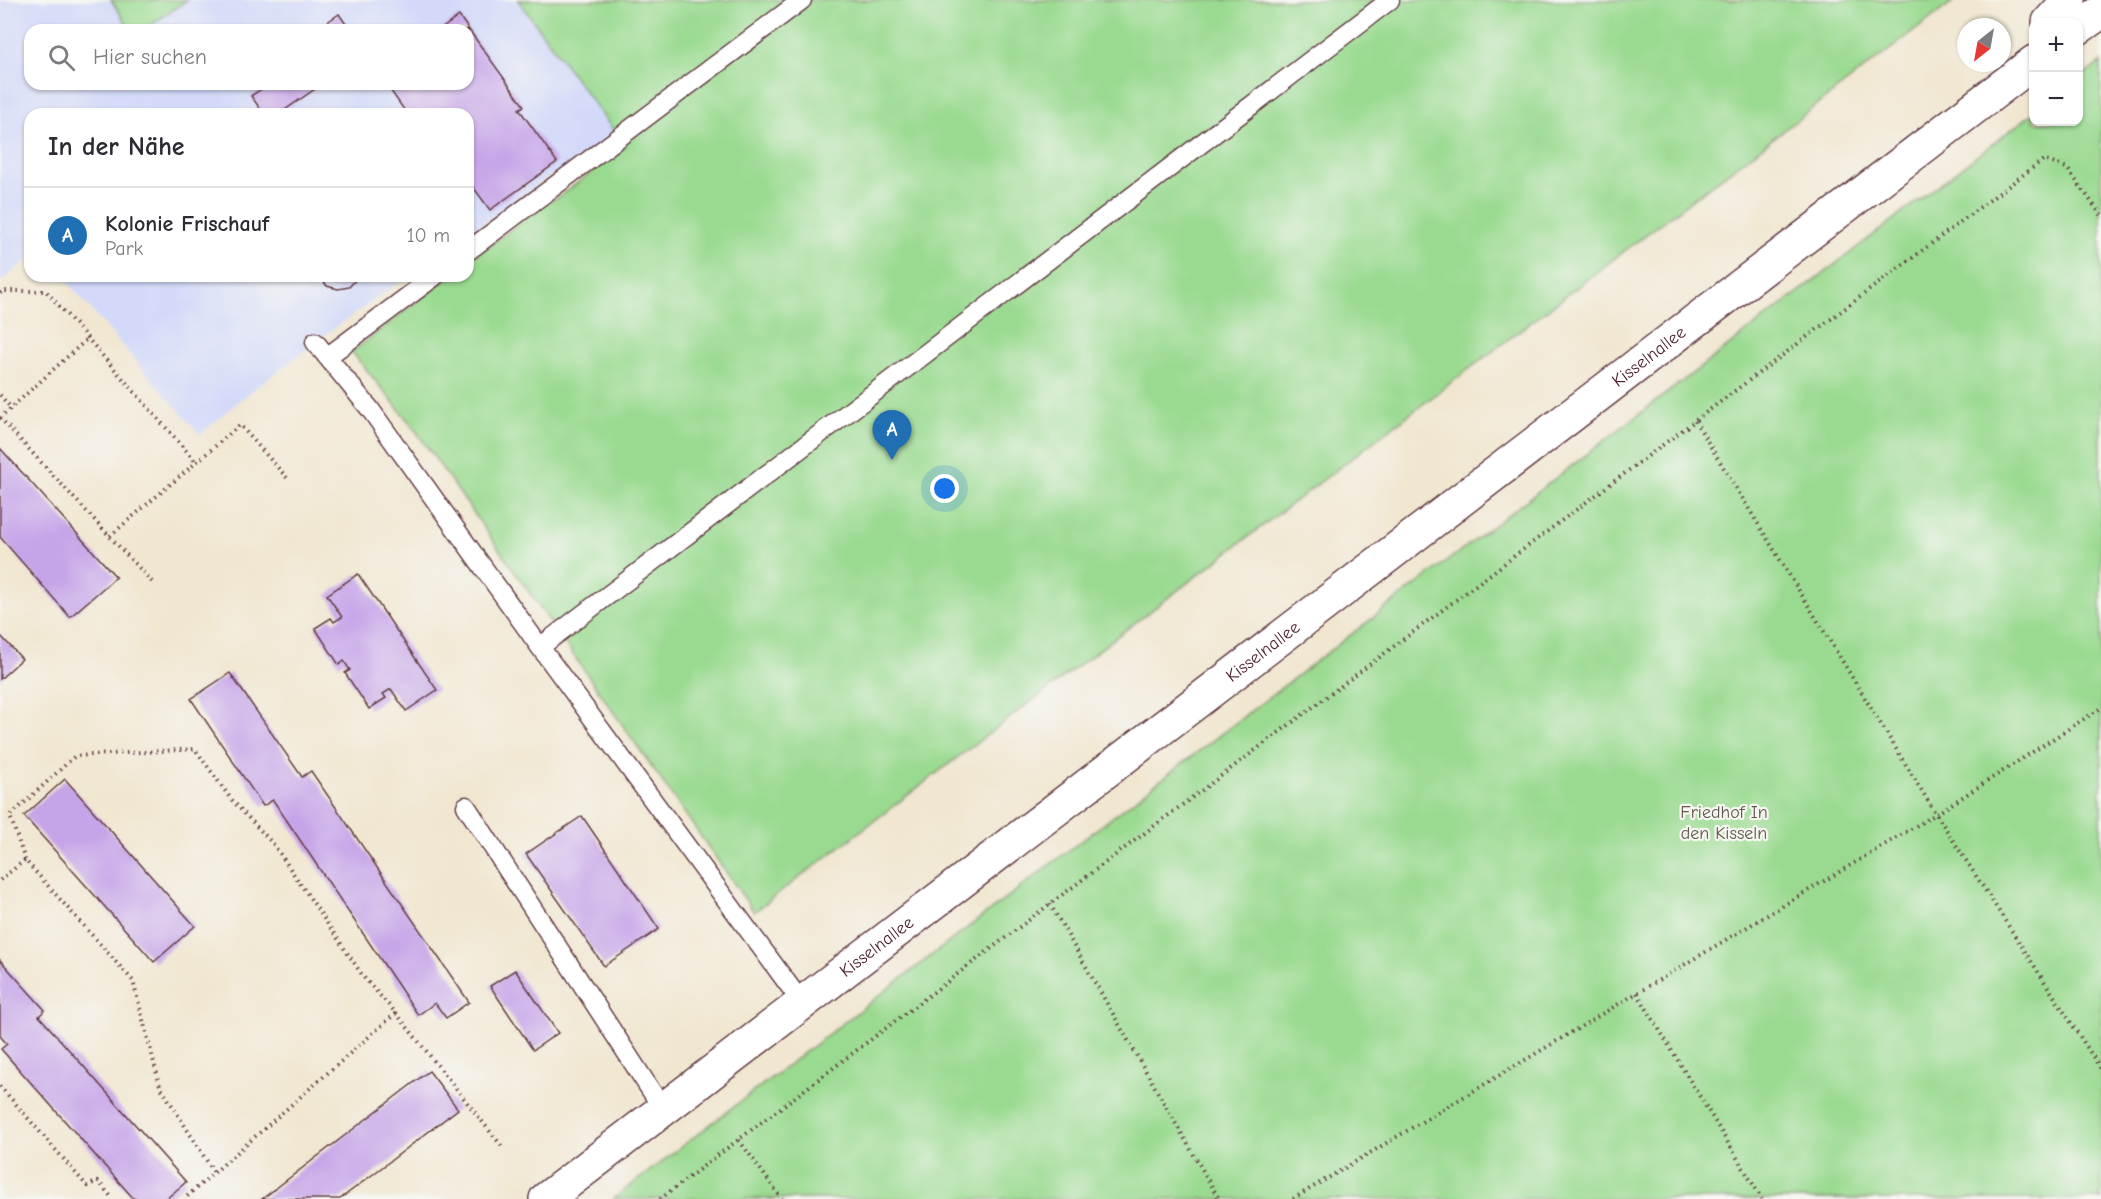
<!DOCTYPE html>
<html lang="de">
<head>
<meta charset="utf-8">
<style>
	body { margin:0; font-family:"Comic Neue",sans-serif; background:#f2f2f3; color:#2b2b33 }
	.controls { position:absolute; right:18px; top:18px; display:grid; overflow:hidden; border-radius:12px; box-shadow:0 2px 4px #0004 }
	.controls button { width:54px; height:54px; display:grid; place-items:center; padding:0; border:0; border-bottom:2px solid #e1e1e2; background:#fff; color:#2b2b33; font:30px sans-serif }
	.compass { position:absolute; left:1957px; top:18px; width:54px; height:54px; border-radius:50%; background:#fff; box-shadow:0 2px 4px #0004; rotate:211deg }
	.you { position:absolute; left:945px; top:489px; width:21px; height:21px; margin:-15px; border:4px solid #fff; border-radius:50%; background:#1a73e8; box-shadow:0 0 0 9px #1a73e833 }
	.badge { display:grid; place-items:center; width:39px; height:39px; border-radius:50%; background:#1f6fb2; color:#fff; font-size:20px; font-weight:700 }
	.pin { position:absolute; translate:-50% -50px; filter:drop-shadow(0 2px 3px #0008) }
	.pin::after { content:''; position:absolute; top:32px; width:21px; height:18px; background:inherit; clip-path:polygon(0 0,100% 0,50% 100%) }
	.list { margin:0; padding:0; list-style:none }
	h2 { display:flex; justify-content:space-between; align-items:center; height:78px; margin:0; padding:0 24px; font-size:26px }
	h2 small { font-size:20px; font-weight:400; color:#7c7c81 }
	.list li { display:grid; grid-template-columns:39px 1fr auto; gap:18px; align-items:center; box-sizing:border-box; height:96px; padding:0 24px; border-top:2px solid #e1e1e2 }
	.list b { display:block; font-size:22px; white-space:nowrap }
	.list p { margin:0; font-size:20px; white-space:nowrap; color:#7c7c81 }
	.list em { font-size:20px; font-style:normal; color:#7c7c81 }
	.icon { flex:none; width:33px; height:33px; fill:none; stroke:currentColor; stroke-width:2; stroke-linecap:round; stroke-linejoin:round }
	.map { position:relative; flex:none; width:2101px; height:1199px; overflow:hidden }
	.search { position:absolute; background:#fff; box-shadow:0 2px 4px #0004; left:24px; top:24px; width:450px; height:66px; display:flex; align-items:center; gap:15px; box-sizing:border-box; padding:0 21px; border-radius:18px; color:#7c7c81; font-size:22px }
	.panel { position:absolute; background:#fff; box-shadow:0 2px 4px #0004; left:24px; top:108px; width:450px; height:174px; border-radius:18px }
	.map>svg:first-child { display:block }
	.built { fill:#d2d9f9; fill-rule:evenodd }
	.green { fill:#9ada90; stroke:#727c5e; stroke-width:1.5 }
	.building { fill:#c6a4e8 }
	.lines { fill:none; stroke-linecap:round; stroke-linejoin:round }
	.service-casing { stroke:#633d44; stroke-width:21 }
	.tertiary-casing { stroke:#633d44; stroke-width:36 }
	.path { stroke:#633d44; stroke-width:4; stroke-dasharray:1.5 4.5; stroke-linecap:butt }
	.service { stroke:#fff; stroke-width:18 }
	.tertiary { stroke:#fff; stroke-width:33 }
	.labels { text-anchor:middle; stroke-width:4.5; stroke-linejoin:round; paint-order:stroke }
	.street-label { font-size:18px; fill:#4a1f2b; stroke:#f6f6f2 }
	.park-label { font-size:18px; fill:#625749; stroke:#f6f6f2 }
</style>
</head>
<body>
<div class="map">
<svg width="2101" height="1199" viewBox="0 0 2101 1199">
	<rect width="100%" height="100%" fill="#f6f6f2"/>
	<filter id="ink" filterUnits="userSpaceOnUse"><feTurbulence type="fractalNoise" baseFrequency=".0167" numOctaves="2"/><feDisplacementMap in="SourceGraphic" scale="12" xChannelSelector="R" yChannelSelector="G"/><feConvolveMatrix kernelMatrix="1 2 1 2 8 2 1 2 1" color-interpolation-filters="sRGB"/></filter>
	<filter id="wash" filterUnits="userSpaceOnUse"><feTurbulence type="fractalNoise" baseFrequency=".008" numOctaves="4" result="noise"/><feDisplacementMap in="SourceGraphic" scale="24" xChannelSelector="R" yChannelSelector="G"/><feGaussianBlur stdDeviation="1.35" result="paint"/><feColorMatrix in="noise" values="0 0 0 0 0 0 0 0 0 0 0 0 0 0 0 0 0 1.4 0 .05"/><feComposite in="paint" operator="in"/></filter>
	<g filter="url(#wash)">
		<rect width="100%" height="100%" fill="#f1e7d1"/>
		<!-- built -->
		<path class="built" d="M0,0H518L618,136L555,173L468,234V114H30V258L0,282ZM30,30H468V84H30Z
			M62,276H408L326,334L239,401L200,435Z"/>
		<!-- green -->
		<path class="green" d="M111,0H187L144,30H131Z
			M518,0H1955L754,912L411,424L352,352L450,276H468V262L547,202L559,197L625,146Z
			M2101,62V1199H613L2033,113L2034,122H2078L2079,79Z"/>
		<g id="blocks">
			<!-- building -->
			<path class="building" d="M339,14L350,30H316Z
				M459,16L524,106L519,109L557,162L490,210L468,180V114H407L386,84H468V30H440Z
				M269,84H322L279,114H264L251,96Z
				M319,276H359L349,287L338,289L327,286Z
				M0,448L116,577L70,617L0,537Z
				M358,574L437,690L406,711L391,689L383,694L386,698L369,709L345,673L350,670L344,661L339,665L315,628L331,618L334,622L342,617L327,595Z
				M0,635L22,659L0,679Z
				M230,673L302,777L311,771L469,1002L446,1018L435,1003L418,1015L273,800L263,806L191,699Z
				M65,779L195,926L154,962L24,816Z
				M582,816L659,929L604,966L526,854Z
				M0,960L45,1010L39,1016L186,1182L166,1199H134L1,1049L7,1044L0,1036Z
				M515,970L558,1033L533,1050L490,986Z
				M429,1071L458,1109L372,1175L340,1199H262Z"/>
		</g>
	</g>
	<g filter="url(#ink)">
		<use href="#blocks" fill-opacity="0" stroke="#633d44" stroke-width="1.5"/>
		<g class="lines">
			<defs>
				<path id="service" d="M468,251L802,0
					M315,342L370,409L540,647L802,1003
					M327,357L435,276
					M540,647L1390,0
					M466,806L663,1109"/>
				<g id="tertiary">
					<path d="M2049,22L2069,0"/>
					<path d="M2078,28L2101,12"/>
					<path id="s1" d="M546,1199L2034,62"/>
				</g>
			</defs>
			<!-- service casing -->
			<use href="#service" class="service-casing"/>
			<!-- tertiary casing -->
			<use href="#tertiary" class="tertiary-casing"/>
			<!-- path -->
			<path class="path" d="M0,293L3,291H46L196,462
				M0,395L11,408
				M0,418L152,582
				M0,418L87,339
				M1695,421L1936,814L2101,1069
				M110,536L240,425L287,478
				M25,860L10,816L75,756L195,749L231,799L274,845L365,979L396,1013L184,1199
				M0,880L25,860L133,981L160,1086L215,1174
				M1050,904L1219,1199
				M1637,993L1762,1199
				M396,1013L504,1149
				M0,1086L87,1186L98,1181L113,1199
				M739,1140L782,1199
				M660,1199L1050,904L2043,160L2067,168L2101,215
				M1293,1199L1936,814L2101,708"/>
			<!-- service -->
			<use href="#service" class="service"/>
			<!-- tertiary -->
			<use href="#tertiary" class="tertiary"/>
		</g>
	</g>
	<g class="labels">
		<!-- street labels -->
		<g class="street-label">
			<text dy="6" stroke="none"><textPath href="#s1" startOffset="1388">Kisselnallee</textPath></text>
			<text dy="6" stroke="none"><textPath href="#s1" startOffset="902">Kisselnallee</textPath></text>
			<text dy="6" stroke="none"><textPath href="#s1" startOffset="416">Kisselnallee</textPath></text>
		</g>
		<!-- park labels -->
		<g class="park-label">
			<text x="1724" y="818">Friedhof In<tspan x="1724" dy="21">den Kisseln</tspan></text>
		</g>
	</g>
</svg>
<div class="controls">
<button>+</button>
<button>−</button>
</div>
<svg class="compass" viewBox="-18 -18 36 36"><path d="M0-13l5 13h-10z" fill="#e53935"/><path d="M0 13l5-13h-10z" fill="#7c7c81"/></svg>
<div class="you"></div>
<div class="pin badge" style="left:892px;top:460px">A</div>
<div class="search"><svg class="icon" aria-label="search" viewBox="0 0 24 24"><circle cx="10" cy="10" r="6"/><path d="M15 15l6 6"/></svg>Hier suchen</div>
<section class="panel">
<h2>In der Nähe<small></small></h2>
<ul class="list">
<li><span class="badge">A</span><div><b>Kolonie Frischauf</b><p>Park</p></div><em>10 m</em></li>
</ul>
</section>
</div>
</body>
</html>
